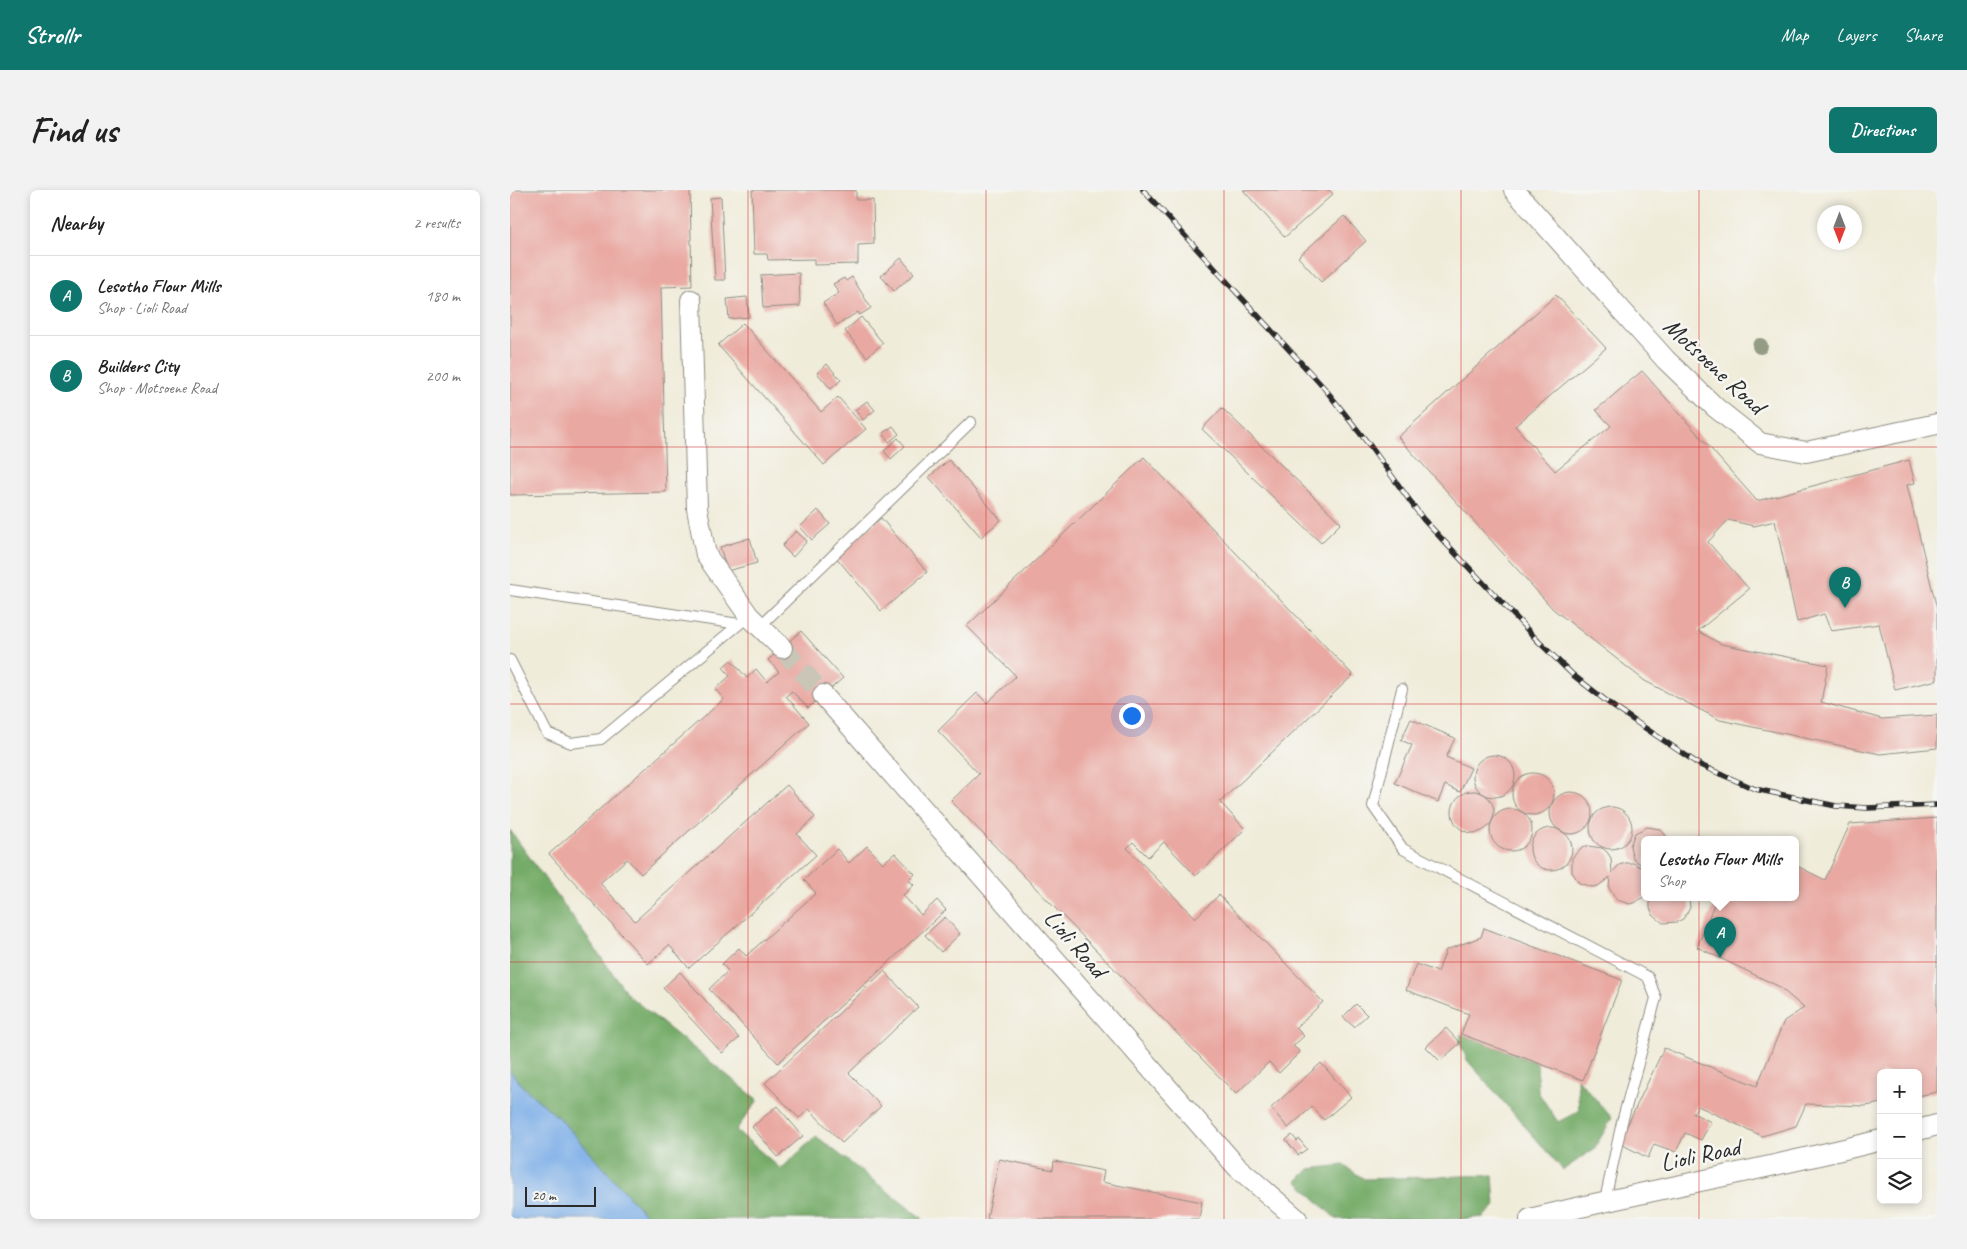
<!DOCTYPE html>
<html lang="en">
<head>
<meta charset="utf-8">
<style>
	body { margin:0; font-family:Caveat,sans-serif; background:#f2f2f2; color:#222 }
	.controls { position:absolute; right:15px; bottom:15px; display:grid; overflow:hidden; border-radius:8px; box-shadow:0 2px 8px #0003 }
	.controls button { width:45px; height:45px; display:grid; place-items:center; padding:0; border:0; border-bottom:1px solid #e0e0e0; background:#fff; color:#222; font:25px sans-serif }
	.compass { position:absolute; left:1307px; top:15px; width:45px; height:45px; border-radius:50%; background:#fff; box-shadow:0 2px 8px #0003; rotate:180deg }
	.scale { position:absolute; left:15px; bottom:12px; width:71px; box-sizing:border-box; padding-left:5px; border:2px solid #2b2b2b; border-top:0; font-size:14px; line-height:18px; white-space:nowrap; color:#2b2b2b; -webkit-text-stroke:4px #f6f6f2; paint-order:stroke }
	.you { position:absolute; left:621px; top:525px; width:18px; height:18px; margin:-12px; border:4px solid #fff; border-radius:50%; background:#1a73e8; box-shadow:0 0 0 8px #1a73e833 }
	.badge { display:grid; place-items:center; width:32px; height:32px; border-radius:50%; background:#0f766e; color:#fff; font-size:16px; font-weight:700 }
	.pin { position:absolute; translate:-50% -41px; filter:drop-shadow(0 1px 2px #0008) }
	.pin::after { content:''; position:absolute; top:26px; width:18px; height:15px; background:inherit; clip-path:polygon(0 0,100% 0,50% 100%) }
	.popup { position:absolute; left:1131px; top:646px; width:158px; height:65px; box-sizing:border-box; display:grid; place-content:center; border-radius:8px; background:#fff; filter:drop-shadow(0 1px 4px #0005); font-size:16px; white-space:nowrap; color:#767676 }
	.popup b { font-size:19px; color:#222 }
	.popup::after { content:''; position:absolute; left:50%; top:100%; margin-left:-10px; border:10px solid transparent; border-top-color:#fff }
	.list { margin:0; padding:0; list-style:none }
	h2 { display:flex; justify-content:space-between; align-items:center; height:65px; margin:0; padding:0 20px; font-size:21px }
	h2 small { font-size:16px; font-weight:400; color:#767676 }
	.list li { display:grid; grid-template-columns:32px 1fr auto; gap:15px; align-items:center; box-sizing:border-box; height:80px; padding:0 20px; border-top:1px solid #e0e0e0 }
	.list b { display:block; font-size:19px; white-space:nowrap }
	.list p { margin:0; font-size:16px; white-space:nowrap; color:#767676 }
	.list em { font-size:16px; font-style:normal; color:#767676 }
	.icon { flex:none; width:28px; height:28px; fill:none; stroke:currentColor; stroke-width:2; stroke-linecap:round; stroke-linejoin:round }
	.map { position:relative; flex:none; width:1427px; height:1029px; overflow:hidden; border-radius:8px }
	header { display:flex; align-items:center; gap:30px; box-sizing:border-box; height:70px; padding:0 25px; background:#0f766e; color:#fff }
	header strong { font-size:24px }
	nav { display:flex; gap:28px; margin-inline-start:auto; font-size:18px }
	.intro { display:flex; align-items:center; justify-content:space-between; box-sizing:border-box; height:120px; padding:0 30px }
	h1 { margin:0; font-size:35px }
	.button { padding:12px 22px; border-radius:8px; background:#0f766e; color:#fff; font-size:18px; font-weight:700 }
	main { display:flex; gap:30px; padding:0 30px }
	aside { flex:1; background:#fff; border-radius:8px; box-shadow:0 2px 8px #0003 }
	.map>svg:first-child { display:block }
	.forest { fill:#75ab68; stroke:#506b4a }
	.water { fill:#7bade7; stroke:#536c89 }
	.building { fill:#e9a9a2 }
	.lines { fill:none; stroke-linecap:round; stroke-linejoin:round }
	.street-tunnel { stroke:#c9c5b7; stroke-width:20; stroke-dasharray:20 10; stroke-linecap:butt }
	.lane-casing { stroke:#8e8c82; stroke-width:12 }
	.street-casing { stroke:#8e8c82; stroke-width:22 }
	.lane { stroke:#fff; stroke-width:10 }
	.street { stroke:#fff; stroke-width:20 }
	.rail-casing { stroke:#2b2b2b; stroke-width:5.5 }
	.rail { stroke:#f6f6f2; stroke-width:4; stroke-dasharray:11; stroke-linecap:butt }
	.tree { fill:#959c86 }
	.grid { fill:none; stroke:#d62828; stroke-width:1; stroke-opacity:0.55 }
	.labels { text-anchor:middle; stroke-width:5; stroke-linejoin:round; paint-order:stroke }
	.street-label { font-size:25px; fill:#2b2b2b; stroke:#f6f6f2 }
</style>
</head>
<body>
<header>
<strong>Strollr</strong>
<nav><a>Map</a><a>Layers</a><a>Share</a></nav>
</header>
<div class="intro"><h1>Find us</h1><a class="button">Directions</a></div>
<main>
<aside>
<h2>Nearby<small>2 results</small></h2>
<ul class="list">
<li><span class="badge">A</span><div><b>Lesotho Flour Mills</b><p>Shop · Lioli Road</p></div><em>180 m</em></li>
<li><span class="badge">B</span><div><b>Builders City</b><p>Shop · Motsoene Road</p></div><em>200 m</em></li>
</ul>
</aside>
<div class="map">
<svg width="1427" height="1029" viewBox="0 0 1427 1029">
	<rect width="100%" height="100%" fill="#f6f6f2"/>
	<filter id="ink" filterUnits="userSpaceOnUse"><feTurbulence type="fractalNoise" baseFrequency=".02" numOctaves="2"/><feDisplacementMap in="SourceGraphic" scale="10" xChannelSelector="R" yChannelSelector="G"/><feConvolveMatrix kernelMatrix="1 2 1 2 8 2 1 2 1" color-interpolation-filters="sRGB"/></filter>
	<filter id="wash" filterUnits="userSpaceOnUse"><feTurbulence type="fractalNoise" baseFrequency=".0096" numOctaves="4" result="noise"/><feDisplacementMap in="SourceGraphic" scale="20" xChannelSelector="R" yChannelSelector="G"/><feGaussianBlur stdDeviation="1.12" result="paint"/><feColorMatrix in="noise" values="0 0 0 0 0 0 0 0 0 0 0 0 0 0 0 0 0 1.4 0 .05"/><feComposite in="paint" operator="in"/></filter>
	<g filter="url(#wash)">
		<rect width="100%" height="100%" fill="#f0ecda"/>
		<!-- forest -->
		<path class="forest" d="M0,640L119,806L248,910L226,940L271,979L306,946L413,1029H139L51,930L13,897L0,881Z
			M951,844L1027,873L1028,902L1048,932L1069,921L1067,888L1102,928L1084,959L1053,980L957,870L950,853Z
			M833,975L854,989L983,985L985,1016L973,1027L952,1029H826L787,991L799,979Z"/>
		<!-- water -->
		<path class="water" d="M0,881L13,897L51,930L139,1029H0Z"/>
		<g id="blocks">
			<!-- building -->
			<path class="building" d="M0,0H180L182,96L151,97L156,302L0,305Z
				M242,0H346V10H363L364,54L348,55V74L304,75V69L258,70L257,64H244Z
				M733,0H819L823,4L775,47Z
				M211,7L215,90H205L200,8Z
				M834,26L856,51L811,92L788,67Z
				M391,68L404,84L384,101L371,86Z
				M289,83L290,116L253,118L251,85Z
				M342,87L361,118L350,125L348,122L327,135L313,113L329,103L323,94L334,88L336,91Z
				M1046,105L1096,158L1005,236L1045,281L1101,236L1086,220L1132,181L1247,311L1399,270L1405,293L1397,295L1427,419V490L1385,500L1369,434L1321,441L1314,424L1287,432L1265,331L1244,336L1218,330L1198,352L1239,399L1188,441L1211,454L1318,475L1311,512L1372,529L1427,525V558L1370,564L1210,530L1135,491L1043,419L888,247Z
				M237,107L239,127L219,129L217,109Z
				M351,127L373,153L357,167L335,141Z
				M233,133L311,222L328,207L356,239L314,275L208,155Z
				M317,174L331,190L321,199L307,183Z
				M357,211L365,220L353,230L345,220Z
				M712,218L831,333L811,353L692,239Z
				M383,236L389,244L379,252L373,243Z
				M388,248L395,256L381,269L374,261Z
				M634,267L843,485L710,612L735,639L686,686L654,652L638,667L623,652L617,658L685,728L709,705L813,812L786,838L794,846L783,856L790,862L769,883L759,872L726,904L441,611L469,584L428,541L467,503L477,513L506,486L457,436Z
				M439,270L491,330L471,347L419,287Z
				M308,320L320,334L302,350L290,337Z
				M371,328L417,382L371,421L325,366Z
				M286,341L297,351L283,367L272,356Z
				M240,348L247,373L217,381L210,357Z
				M291,441L333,488L298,518L282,501L276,506L299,533L131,684L117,669L90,693L125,731L277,595L305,627L287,644L306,665L179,778L159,755L138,774L39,664L214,509L205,499L220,486L213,477L221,470L237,488L246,479L257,492L269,482L258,470Z
				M901,529L945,548L936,567L961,578L950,602L935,595L928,612L885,593L902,555L891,550Z
				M963 586a21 21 0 1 1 42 0a21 21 0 1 1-42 0Z
				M1002 604a21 21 0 1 1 42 0a21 21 0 1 1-42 0Z
				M942 622a21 21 0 1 1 42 0a21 21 0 1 1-42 0Z
				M1040 623a21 21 0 1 1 42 0a21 21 0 1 1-42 0Z
				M1080 638a21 21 0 1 1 42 0a21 21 0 1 1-42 0Z
				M980 640a21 21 0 1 1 42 0a21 21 0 1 1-42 0Z
				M1427,628V902L1408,906V883H1371V913L1356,916L1296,914L1286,936L1252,946L1188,916L1183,923L1201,932L1191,950L1175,943L1166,962L1144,954L1138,968L1109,953L1154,858L1247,896L1274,831L1294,818L1268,796L1187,757L1207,707H1285V675L1315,690L1340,634Z
				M1137,637L1150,639L1159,649H1135V677L1123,669L1120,656L1125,643Z
				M1020 659a21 21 0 1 1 42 0a21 21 0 1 1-42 0Z
				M357,656L373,673L385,663L405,684L399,690L404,695L393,705L411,725L427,710L436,720L268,873L199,799L218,781L212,774L229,758L236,766L306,703L294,690L327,659L339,673Z
				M1078,656L1092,658L1097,662L1101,668L1102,683L1109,675L1116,673H1123L1135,679V706L1126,712L1120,714L1107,710L1099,698L1100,687L1088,696L1082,697L1069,693L1062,682V668L1071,658Z
				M1140,707H1179L1180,718L1173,729L1167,732L1153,733L1143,725L1140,718Z
				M435,727L450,744L431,762L415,745Z
				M974,738L1112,790L1073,890L951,844L959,824L896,800L906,774L928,782L936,760L971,747Z
				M374,781L408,817L339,883L371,916L332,953L299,919L289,928L255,893Z
				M170,782L229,848L212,863L153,798Z
				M846,814L857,825L844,837L833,827Z
				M936,838L950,853L930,871L916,857Z
				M811,873L841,907L814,930L802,917L778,938L761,918Z
				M267,916L293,946L268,967L242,937Z
				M782,945L787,951L789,949L797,959L788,965L776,950Z
				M489,969L543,980L544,971L594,981L592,992L692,1012L689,1029H477Z"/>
		</g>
	</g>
	<g filter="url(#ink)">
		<use href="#blocks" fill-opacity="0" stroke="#8e8c82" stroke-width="1"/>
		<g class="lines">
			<!-- street-tunnel -->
			<path class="street-tunnel" d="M272,458L313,505"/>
			<defs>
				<path id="lane" d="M0,400L229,434
					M249,437L461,232
					M0,470L37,543L61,553L91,549L239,426
					M892,499L863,616L893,659L1138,787L1146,808L1112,932L1095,1010"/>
				<path id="street" d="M1004,0L1156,170L1206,218L1250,253L1296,262L1427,234
					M181,110L187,319L196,365L239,426L272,458
					M313,505L727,977L787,1029
					M1408,940L1427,935
					M1020,1029C1136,1000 1255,980 1371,950"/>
			</defs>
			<!-- lane casing -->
			<use href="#lane" class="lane-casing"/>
			<!-- street casing -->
			<use href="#street" class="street-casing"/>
			<!-- lane -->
			<use href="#lane" class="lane"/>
			<!-- street -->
			<use href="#street" class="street"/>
			<defs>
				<path id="rail" d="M633,0L815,199L861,257L913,329L1029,452L1063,485L1104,517L1190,575L1245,599L1326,616L1357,618L1427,615"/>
			</defs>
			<!-- rail casing -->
			<use href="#rail" class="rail-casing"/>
			<!-- rail -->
			<use href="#rail" class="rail"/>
		</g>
		<!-- trees -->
		<circle class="tree" cx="1250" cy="156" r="8"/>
	</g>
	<!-- grid -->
	<path class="grid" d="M238,0V1029M476,0V1029M714,0V1029M951,0V1029M1189,0V1029M0,257H1427M0,514H1427M0,772H1427"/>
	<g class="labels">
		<!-- street labels -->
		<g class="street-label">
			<text transform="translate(1205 175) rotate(43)" y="9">Motsoene Road</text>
			<text transform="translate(566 753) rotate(49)" y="9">Lioli Road</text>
			<text transform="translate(1190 964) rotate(-12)" y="9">Lioli Road</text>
		</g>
	</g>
</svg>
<div class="controls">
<button>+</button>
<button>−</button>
<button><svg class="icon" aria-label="layers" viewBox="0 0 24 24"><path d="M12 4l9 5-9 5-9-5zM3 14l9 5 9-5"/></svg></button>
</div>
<svg class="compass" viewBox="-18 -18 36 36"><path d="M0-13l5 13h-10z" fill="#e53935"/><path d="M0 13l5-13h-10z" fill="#767676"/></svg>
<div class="scale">20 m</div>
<div class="you"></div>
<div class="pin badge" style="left:1210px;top:768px">A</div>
<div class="popup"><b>Lesotho Flour Mills</b>Shop</div>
<div class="pin badge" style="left:1335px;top:418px">B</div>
</div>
</main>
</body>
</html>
